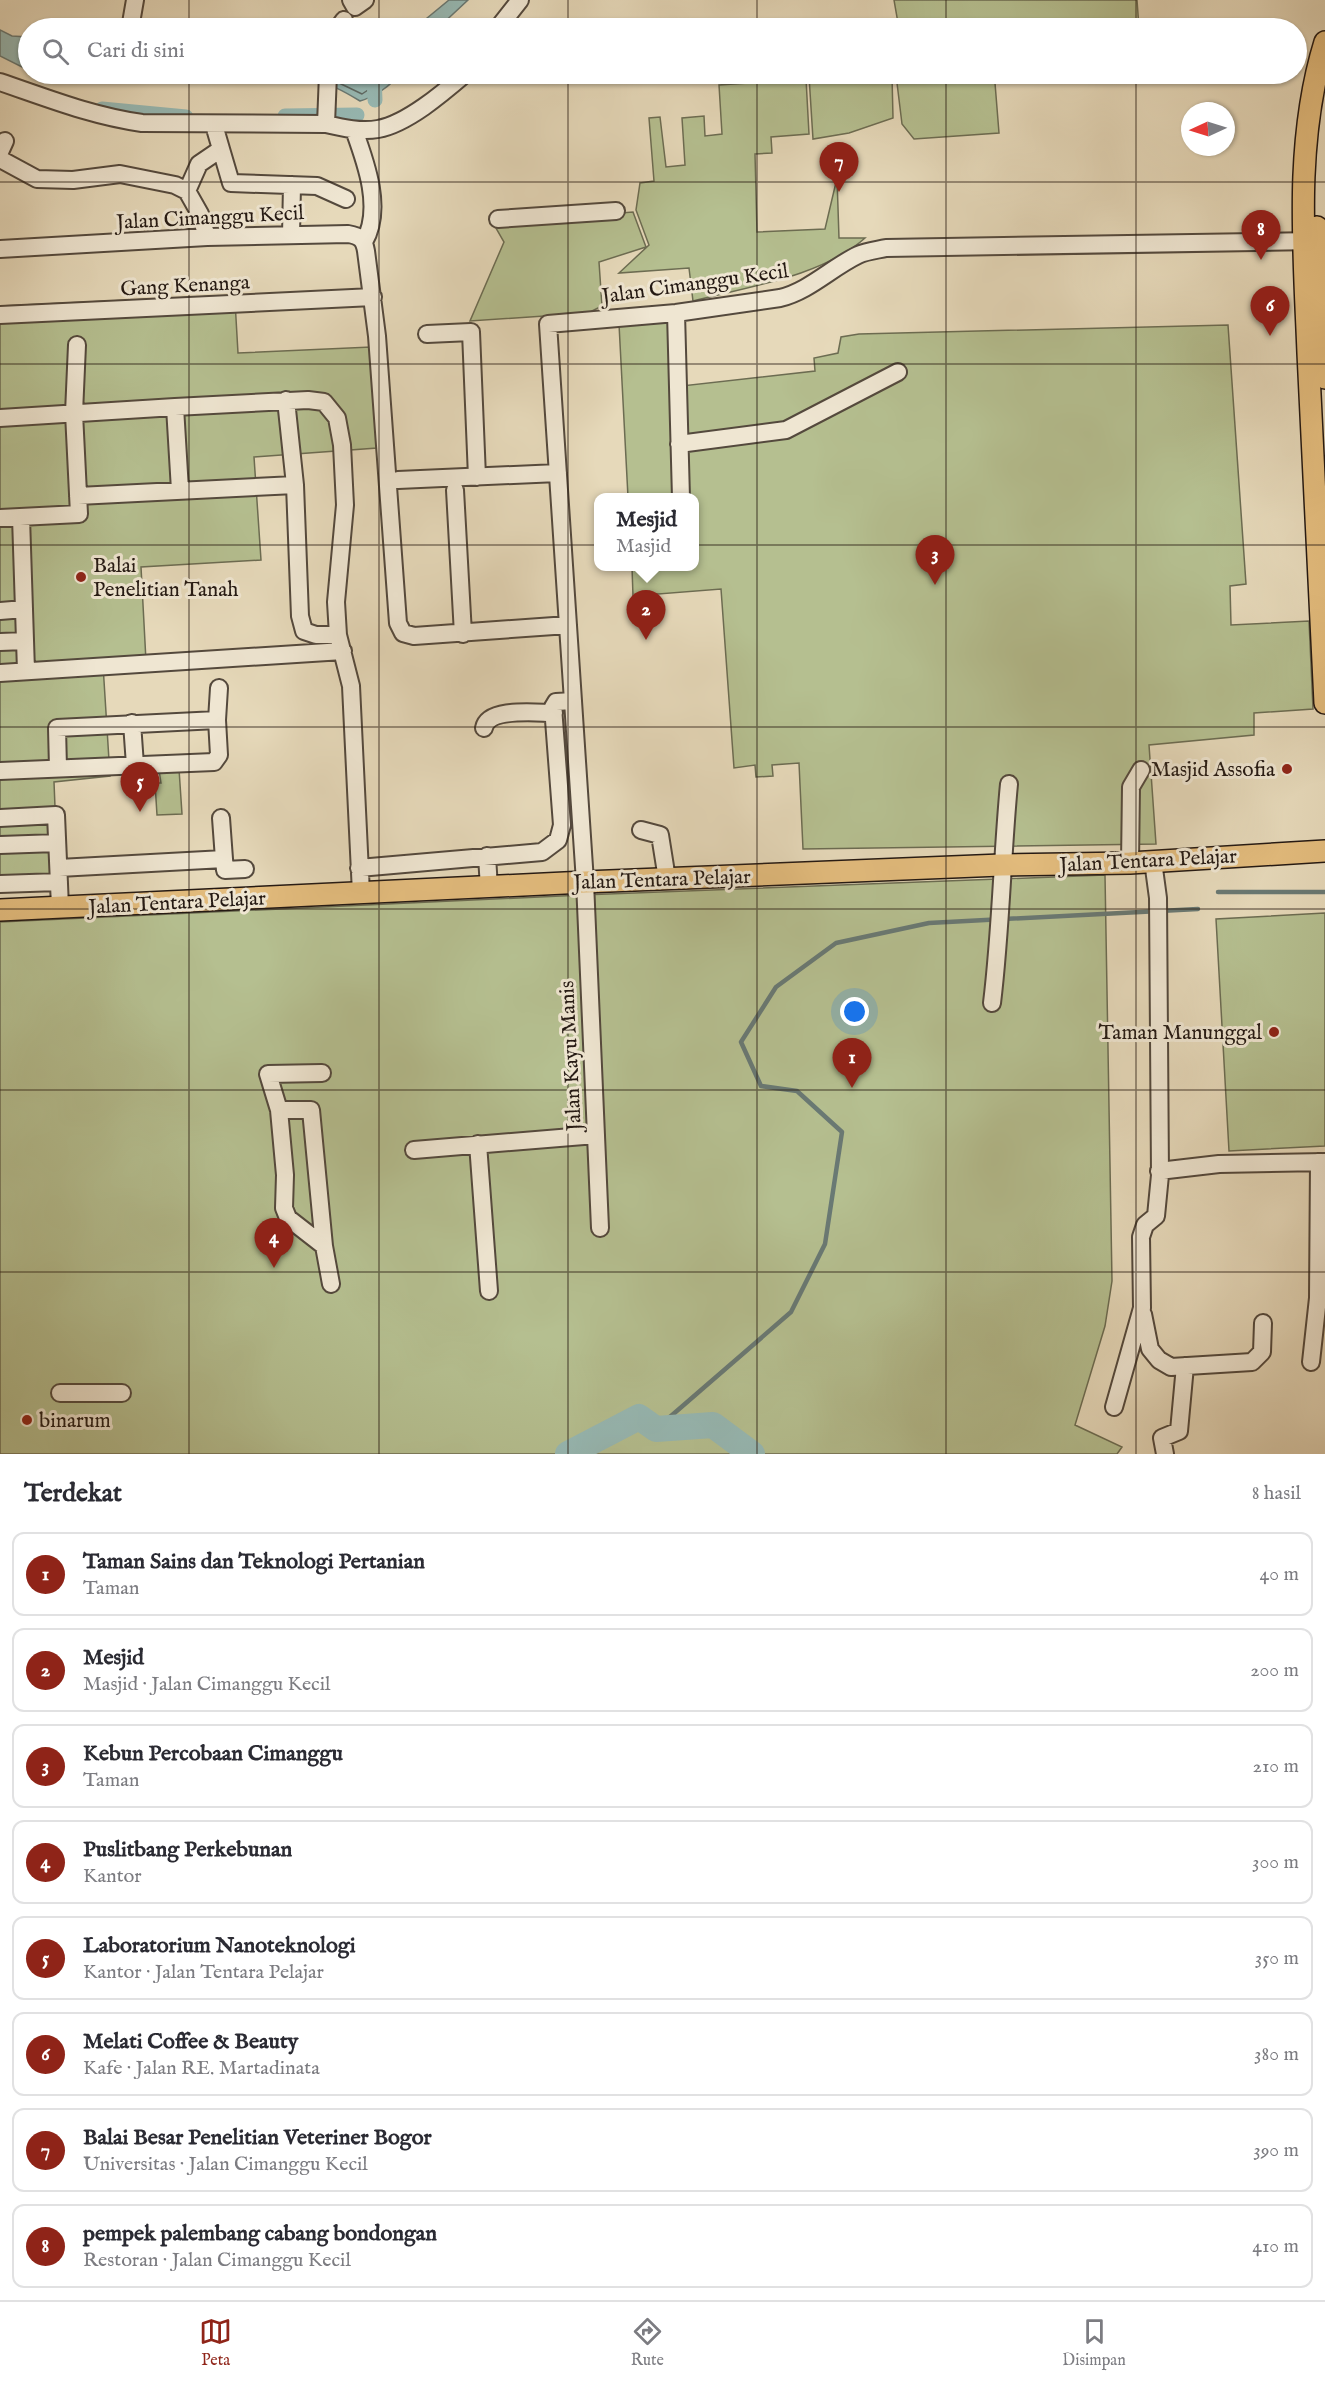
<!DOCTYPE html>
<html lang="id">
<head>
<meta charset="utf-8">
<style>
	body { margin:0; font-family:"IM FELL English",serif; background:#f7f7f7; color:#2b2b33 }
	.compass { position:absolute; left:1181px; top:102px; width:54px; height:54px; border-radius:50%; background:#fff; box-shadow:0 2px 4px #0004; rotate:266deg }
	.you { position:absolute; left:855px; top:1012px; width:21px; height:21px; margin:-15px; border:4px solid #fff; border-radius:50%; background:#1a73e8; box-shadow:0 0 0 9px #1a73e833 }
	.badge { display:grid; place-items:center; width:39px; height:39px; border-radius:50%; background:#8f2418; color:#fff; font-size:20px; font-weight:700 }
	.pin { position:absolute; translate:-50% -50px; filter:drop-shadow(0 2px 3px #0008) }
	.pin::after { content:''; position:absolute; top:32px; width:21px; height:18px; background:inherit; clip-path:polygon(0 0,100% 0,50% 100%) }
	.popup { position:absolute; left:594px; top:493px; width:105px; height:78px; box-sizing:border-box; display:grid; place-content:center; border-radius:12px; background:#fff; filter:drop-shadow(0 2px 4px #0005); font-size:20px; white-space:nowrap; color:#7c7c81 }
	.popup b { font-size:22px; color:#2b2b33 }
	.popup::after { content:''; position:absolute; left:50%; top:100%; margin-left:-12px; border:12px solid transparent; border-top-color:#fff }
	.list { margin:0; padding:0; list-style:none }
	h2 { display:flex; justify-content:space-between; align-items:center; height:78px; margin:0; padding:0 24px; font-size:26px }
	h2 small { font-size:20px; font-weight:400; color:#7c7c81 }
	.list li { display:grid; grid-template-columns:39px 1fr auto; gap:18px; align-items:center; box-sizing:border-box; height:84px; margin:0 12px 12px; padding:0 12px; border:2px solid #e1e1e2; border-radius:12px }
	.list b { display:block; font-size:22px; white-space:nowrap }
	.list p { margin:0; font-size:20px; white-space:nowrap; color:#7c7c81 }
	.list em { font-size:20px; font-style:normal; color:#7c7c81 }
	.icon { flex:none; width:33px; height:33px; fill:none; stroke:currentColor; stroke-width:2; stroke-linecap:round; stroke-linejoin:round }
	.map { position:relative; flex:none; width:1325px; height:1454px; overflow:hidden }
	.search { position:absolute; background:#fff; box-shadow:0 2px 4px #0004; left:18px; right:18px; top:18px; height:66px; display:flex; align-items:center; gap:15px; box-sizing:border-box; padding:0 21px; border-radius:33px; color:#7c7c81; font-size:22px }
	.sheet { height:846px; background:#fff }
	nav { display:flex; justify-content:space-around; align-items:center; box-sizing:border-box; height:84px; border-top:2px solid #e1e1e2; background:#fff; font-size:16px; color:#7c7c81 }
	nav a { display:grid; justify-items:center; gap:3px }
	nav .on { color:#8f2418 }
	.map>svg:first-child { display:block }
	.green { fill:#b5bf90; stroke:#6c6c52; stroke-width:1.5 }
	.water { fill:#97b9b4; stroke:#697974; stroke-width:1.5 }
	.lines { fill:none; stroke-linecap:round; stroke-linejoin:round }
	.shore { stroke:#5e6964; stroke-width:1.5 }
	.stream { stroke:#697974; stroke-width:4.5 }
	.canal { stroke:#97b9b4; stroke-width:15 }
	.river { stroke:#97b9b4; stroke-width:26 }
	.minor-casing { stroke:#54493d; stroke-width:20 }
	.major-casing { stroke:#241913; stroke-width:24 }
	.minor { stroke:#efe6d2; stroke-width:16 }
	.major { stroke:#e3bc7d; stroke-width:21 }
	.grid { fill:none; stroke:#241913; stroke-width:1.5; stroke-opacity:0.55 }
	.poi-dot { fill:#8f2418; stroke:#efe6d2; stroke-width:2 }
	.labels { text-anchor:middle; stroke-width:6; stroke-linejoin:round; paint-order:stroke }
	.street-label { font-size:21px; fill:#241913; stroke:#efe6d2 }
	.poi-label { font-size:21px; fill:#241913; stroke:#efe6d2; text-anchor:start }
</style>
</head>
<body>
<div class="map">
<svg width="1325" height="1454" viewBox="0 0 1325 1454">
	<rect width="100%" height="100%" fill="#e6d9ba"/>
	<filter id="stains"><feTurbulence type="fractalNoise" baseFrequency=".00333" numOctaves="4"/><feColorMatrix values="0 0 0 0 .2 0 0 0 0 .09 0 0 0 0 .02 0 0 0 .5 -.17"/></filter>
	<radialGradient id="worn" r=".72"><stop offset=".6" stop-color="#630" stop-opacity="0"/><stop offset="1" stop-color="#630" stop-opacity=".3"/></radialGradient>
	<!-- green -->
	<path class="green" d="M894,0H1137L1139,28H968L967,22L898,23Z
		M809,76H892L893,118L849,133L813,139Z
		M806,79L809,134L771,137L772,153L755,154L757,232L825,229L837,178L839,238H865C823,276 747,287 693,301L689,268L619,273L649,245L636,210L640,183L654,181L649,118L660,117L666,167L685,165L682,118L704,116L705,136L722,134L719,85Z
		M897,83H995L999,133L914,139L902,124Z
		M633,212L646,247L599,262L602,306L588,313L470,321L504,242L493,223Z
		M218,296L235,301L238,353L371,347L377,448L254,457L261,560L141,567L146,661L103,665L110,776L54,782L58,882L0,885V306Z
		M677,320L682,386L815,371L814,358L838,353L841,337L859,334L1228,325L1246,584L1230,586L1231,625L1309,621L1313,709L1254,713V735L1149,745L1156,844L803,849L799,763L772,765L773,776L756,777L755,765L734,768L721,589L633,596L632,567L694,566V498L628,497L619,324Z
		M179,769L182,814L157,815L155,783H161L159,770Z
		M1105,875L1112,1281L1105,1326L1075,1425L1122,1447L1117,1454H0V922L582,895Z
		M1325,913V1146L1229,1151L1216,919Z"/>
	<!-- water -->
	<path class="water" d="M449,0H468L438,28H415Z
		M0,30L12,36L28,37V70L0,56Z
		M41,74H157C131,83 68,80 41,74Z
		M229,74H399C391,86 374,97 360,101C345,92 330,83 312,81C284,78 257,85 229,74Z"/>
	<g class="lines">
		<!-- shore -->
		<path class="shore" d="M245,74L318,76
			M337,82L362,94L392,74"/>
		<!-- stream -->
		<path class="stream" d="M1218,892H1325
			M656,1429L791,1312L825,1244L842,1132L797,1091L761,1086L741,1042L776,987L836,943L929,923L1198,909"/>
		<!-- canal -->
		<path class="canal" d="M374,77L375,100
			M102,109L186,117
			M285,116L357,115"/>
		<!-- river -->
		<path class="river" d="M568,1454L639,1417L656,1429L713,1425L752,1454"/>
		<defs>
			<path id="minor" d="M351,0L355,7L365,0
				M131,23L135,0
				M338,28L344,20
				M498,28L520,0
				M0,82C47,98 92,116 142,123L326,124C343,128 361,132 378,129C407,124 444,92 465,74
				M326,124L328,74
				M354,130C366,163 383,209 364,242
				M221,149L231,183L317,186L346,199
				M0,152L5,141
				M0,159L37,179L73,180L120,174L175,185L187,191L200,214L207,237
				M187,191L199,164L221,149L214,125
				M498,219L616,211
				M291,235L292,185
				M0,249L207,237L348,234C360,236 364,239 366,251L377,336L398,623L403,633L414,636L568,625
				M676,313L681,498
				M0,315L373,297
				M427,334L471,332L477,477
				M286,400L295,485L300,616L304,631L316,635H338
				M175,407L308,400L324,402L337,418L342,445L345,505L336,602L338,635L351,686L361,893
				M0,418L175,407L180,490
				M679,444L786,430L898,372
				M398,480L558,473
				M455,490L463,634
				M78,496L295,485
				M21,517L26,671
				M0,518L79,514L74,413L77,345
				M0,611L24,609
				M0,642L25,641
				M0,673L343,651
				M217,720L219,688
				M132,723L135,765
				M484,728C488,707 536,713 554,713
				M0,771L214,762L219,755L217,720L57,728L58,768
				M0,818L56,815L60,907
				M221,818L224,859
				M641,830L660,835L667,879
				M0,845L57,843
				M487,856L489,888
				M1130,863L1131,787L1141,770
				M59,868L224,859L225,870L245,869
				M359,868L542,852L558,840L562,825L553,707L556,702L573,701
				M0,884L59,882
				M992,1003C1001,930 1002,857 1009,784
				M322,1073L268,1074L279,1110H311L324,1246L331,1284
				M279,1110L285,1175L284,1208L288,1218L324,1246
				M478,1144L489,1291
				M414,1150L596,1135
				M1159,1171L1219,1164L1325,1162
				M600,1228L585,882L548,324L676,313L780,298C809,291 831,268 858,255C866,251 877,250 886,248L1314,241
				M1143,1314L1150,1349L1159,1360L1171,1367L1252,1362L1262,1352L1263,1323
				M1311,1362L1318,1298L1319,1162
				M60,1393H122
				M1114,1407L1142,1308L1141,1237L1145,1225L1156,1216L1160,1175L1158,898L1153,861
				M1165,1454L1162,1438L1179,1431L1185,1366"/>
			<path id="major" d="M1325,42C1294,142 1304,250 1308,353C1313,470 1320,586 1325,703
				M1317,227L1325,378
				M0,910L585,882L1001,865L1130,863L1325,851"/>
		</defs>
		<!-- minor casing -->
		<use href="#minor" class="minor-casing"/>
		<!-- major casing -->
		<use href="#major" class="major-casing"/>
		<!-- minor -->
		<use href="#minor" class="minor"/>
		<!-- major -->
		<use href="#major" class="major"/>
	</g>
	<!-- grid -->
	<path class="grid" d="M189,0V28M379,0V28M568,0V28M757,0V28M946,0V28M1136,0V28M189,74V1454M379,74V1454M568,74V1454M757,74V1454M946,74V1454M1136,74V1454M0,182H1325M0,364H1325M0,545H1325M0,727H1325M0,909H1325M0,1090H1325M0,1272H1325"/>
	<!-- markers -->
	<g class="poi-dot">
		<circle cx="81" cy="577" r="6"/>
		<circle cx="1287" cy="769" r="6"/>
		<circle cx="1274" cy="1032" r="6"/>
		<circle cx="27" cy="1420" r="6"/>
	</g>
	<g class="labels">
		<!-- street labels -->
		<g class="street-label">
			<text transform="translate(210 217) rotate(-3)" y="7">Jalan Cimanggu Kecil</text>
			<text transform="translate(695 283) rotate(-8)" y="7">Jalan Cimanggu Kecil</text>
			<text transform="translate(185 285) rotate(-3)" y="7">Gang Kenanga</text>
			<text transform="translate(1148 860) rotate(-3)" y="7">Jalan Tentara Pelajar</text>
			<text transform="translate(662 879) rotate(-2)" y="7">Jalan Tentara Pelajar</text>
			<text transform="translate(177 902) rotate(-3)" y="7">Jalan Tentara Pelajar</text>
			<text transform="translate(570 1056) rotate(-93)" y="7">Jalan Kayu Manis</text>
		</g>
		<!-- poi labels -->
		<g class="poi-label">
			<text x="93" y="572">Balai<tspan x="93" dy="24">Penelitian Tanah</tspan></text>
			<text x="1275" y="776" text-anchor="end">Masjid Assofia</text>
			<text x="1262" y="1039" text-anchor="end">Taman Manunggal</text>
			<text x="39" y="1427">binarum</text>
		</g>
	</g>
	<rect width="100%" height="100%" filter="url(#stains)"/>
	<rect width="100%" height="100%" fill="url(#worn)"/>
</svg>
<svg class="compass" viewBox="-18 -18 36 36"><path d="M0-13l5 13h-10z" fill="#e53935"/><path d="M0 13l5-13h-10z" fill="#7c7c81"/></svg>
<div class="you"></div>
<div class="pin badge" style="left:852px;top:1088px">1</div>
<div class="pin badge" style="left:646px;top:640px">2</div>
<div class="popup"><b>Mesjid</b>Masjid</div>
<div class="pin badge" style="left:935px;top:585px">3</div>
<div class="pin badge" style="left:274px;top:1268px">4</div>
<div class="pin badge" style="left:140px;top:812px">5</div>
<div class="pin badge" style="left:1270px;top:336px">6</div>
<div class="pin badge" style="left:839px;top:192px">7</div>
<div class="pin badge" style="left:1261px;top:260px">8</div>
<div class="search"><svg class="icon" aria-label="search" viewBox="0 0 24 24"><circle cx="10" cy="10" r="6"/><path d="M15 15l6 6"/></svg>Cari di sini</div>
</div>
<section class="sheet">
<h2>Terdekat<small>8 hasil</small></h2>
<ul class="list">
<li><span class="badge">1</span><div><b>Taman Sains dan Teknologi Pertanian</b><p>Taman</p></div><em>40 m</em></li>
<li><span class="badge">2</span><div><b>Mesjid</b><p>Masjid · Jalan Cimanggu Kecil</p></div><em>200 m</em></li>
<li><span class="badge">3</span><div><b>Kebun Percobaan Cimanggu</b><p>Taman</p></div><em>210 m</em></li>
<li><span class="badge">4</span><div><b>Puslitbang Perkebunan</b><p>Kantor</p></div><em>300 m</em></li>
<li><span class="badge">5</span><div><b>Laboratorium Nanoteknologi</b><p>Kantor · Jalan Tentara Pelajar</p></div><em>350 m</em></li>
<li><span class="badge">6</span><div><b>Melati Coffee &amp; Beauty</b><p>Kafe · Jalan RE. Martadinata</p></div><em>380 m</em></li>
<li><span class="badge">7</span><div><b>Balai Besar Penelitian Veteriner Bogor</b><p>Universitas · Jalan Cimanggu Kecil</p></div><em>390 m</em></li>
<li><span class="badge">8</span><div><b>pempek palembang cabang bondongan</b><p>Restoran · Jalan Cimanggu Kecil</p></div><em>410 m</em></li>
</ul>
</section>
<nav>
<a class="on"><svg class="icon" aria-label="map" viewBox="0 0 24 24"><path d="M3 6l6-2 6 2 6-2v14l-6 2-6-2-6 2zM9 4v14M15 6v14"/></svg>Peta</a>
<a><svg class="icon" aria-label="directions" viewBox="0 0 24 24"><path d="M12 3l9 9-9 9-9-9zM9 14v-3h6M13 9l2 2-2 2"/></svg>Rute</a>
<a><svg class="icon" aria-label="saved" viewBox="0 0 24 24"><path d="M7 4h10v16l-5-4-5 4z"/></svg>Disimpan</a>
</nav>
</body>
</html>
